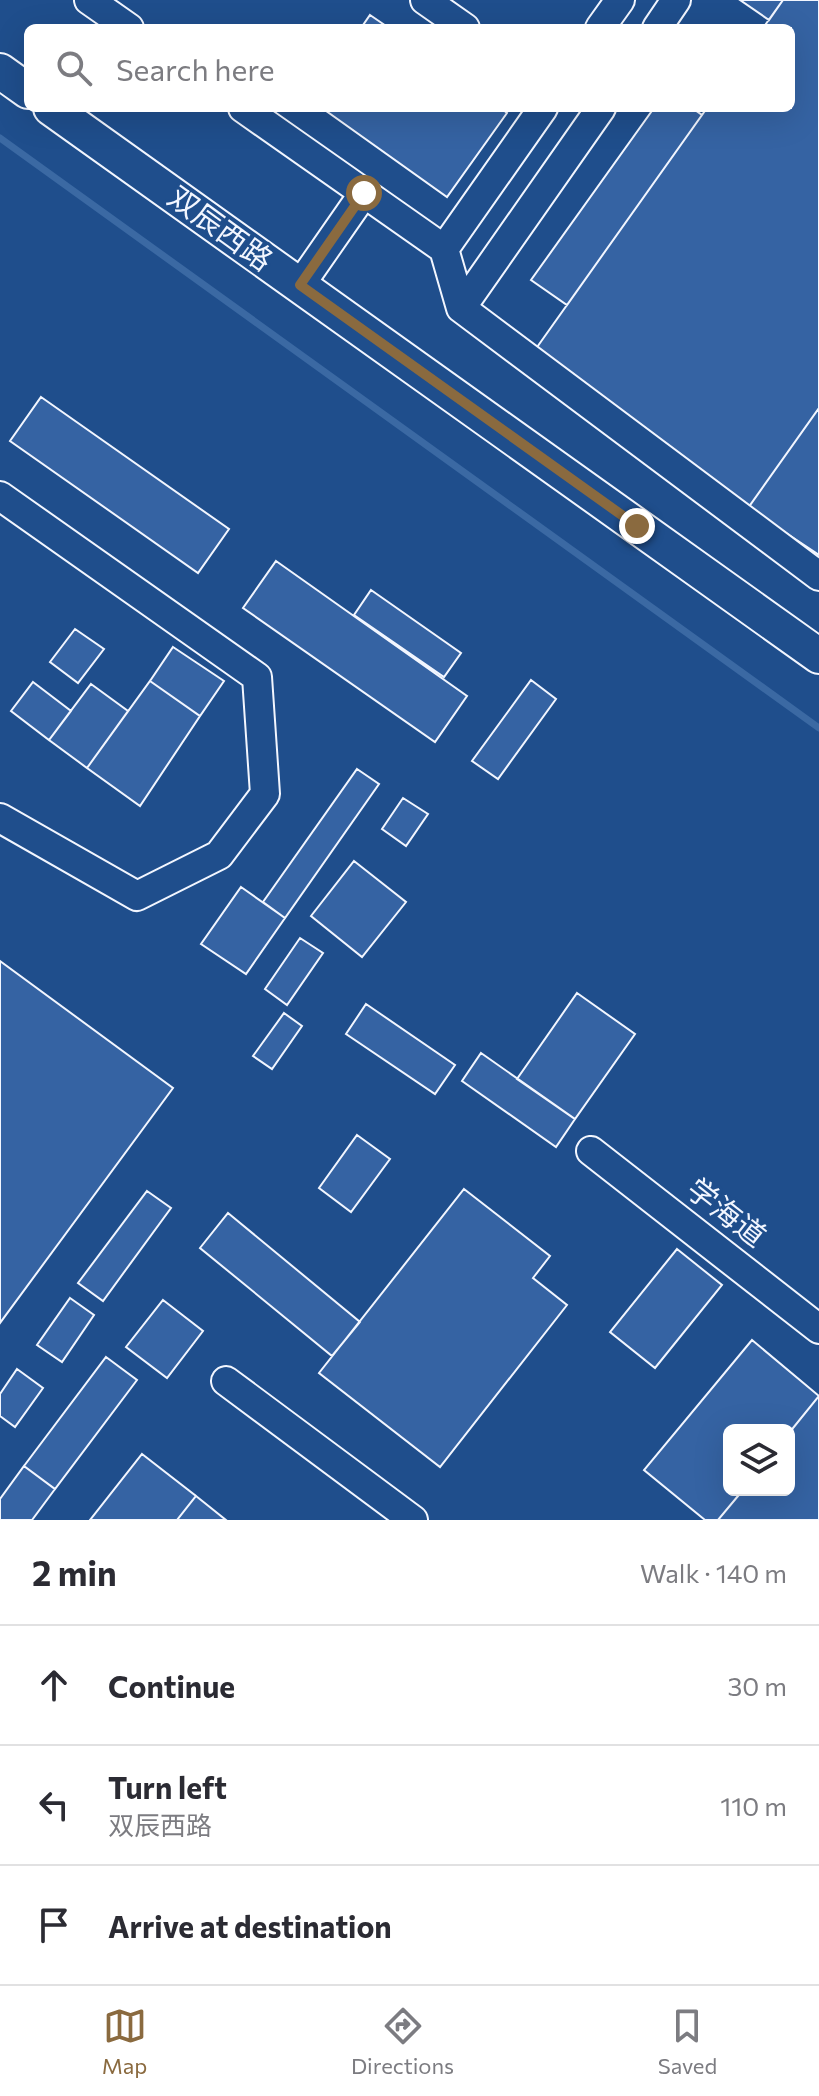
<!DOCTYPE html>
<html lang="en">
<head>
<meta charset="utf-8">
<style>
	body { margin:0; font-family:Commissioner,"Noto Sans SC",sans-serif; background:#f2f2f3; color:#2b2b33 }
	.controls { position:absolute; right:24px; bottom:24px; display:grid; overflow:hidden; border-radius:12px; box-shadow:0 8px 32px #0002 }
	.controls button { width:72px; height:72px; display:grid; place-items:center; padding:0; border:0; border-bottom:2px solid #e1e1e2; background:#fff; color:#2b2b33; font:40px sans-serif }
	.stop { position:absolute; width:24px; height:24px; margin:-18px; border:6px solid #8a6a3f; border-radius:50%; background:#fff }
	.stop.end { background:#8a6a3f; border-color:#fff; box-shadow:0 2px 8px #0008 }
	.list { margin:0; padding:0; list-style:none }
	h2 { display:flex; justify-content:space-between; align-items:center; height:104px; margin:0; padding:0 32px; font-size:34px }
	h2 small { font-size:26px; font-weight:400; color:#7c7c81 }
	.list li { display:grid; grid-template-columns:52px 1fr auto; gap:24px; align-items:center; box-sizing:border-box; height:120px; padding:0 32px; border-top:2px solid #e1e1e2 }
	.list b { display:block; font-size:30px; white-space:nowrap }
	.list p { margin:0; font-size:26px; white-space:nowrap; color:#7c7c81 }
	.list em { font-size:26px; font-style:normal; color:#7c7c81 }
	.icon { flex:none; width:44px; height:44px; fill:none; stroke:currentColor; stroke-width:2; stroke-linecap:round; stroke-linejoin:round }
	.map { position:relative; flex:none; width:819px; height:1520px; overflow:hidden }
	.search { position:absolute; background:#fff; box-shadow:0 8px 32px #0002; left:24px; right:24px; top:24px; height:88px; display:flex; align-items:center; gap:20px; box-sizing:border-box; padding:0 28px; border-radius:12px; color:#7c7c81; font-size:30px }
	.sheet { height:464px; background:#fff }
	nav { display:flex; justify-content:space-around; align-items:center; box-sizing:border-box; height:112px; border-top:2px solid #e1e1e2; background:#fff; font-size:22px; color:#7c7c81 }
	nav a { display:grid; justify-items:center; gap:4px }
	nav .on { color:#8a6a3f }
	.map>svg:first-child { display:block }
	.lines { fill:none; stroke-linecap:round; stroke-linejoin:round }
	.stream { stroke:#3b69a3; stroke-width:7 }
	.building { fill:#3563a3; stroke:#f2f6ff; stroke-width:2 }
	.minor-casing { stroke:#f2f6ff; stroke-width:32 }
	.major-casing { stroke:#f2f6ff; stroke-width:38 }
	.minor { stroke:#1f4e8c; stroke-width:28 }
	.major { stroke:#1f4e8c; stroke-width:34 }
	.route { stroke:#8a6a3f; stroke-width:10 }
	.labels { text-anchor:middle; stroke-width:6; stroke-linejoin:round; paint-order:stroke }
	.street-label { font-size:30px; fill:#f2f6ff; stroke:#1f4e8c }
</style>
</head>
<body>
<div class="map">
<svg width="819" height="1520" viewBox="0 0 819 1520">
	<rect width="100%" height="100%" fill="#1f4e8c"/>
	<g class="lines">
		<!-- stream -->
		<path class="stream" d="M0,138L819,728"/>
	</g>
	<!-- building -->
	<path class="building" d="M740,0H783L769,20Z
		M783,0H819V408L748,508L535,350L707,108H791V28H763Z
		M370,15L389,28H361Z
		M322,108H501L507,113L447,197Z
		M654,108H692L702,115L567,305L531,280Z
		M41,397L229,529L198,573L10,441Z
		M819,408V555L748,508Z
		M276,561L467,696L435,742L243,608Z
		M371,590L461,653L444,677L354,615Z
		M75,629L104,649L78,683L50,662Z
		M173,647L224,681L200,716L150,681Z
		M531,680L556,699L498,779L472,761Z
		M150,681L200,716L140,806L87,768Z
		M33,682L71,711L49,740L11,711Z
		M91,684L128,711L87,768L49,740Z
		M357,769L379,784L285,918L263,902Z
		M403,798L428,814L406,846L382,829Z
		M354,861L406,902L362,957L311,916Z
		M241,887L285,918L246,974L201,944Z
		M300,938L323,953L287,1005L265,989Z
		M0,961L173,1088L0,1323Z
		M577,993L635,1034L575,1119L517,1079Z
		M366,1004L455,1065L435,1094L346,1034Z
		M284,1013L302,1026L272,1069L253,1056Z
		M481,1053L575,1119L556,1147L462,1081Z
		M357,1135L390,1159L351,1212L319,1188Z
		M464,1189L550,1256L533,1278L567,1305L440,1467L319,1373Z
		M147,1191L171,1208L103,1301L78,1283Z
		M228,1213L360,1322L332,1356L200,1248Z
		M677,1249L722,1285L655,1368L610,1332Z
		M70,1298L94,1315L62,1362L37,1345Z
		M163,1300L203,1331L167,1378L126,1347Z
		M752,1340L819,1396L789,1433V1430H729V1490H743L718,1520H705L644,1470Z
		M106,1357L137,1380L55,1489L24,1466Z
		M17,1369L43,1388L15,1427L0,1416V1394Z
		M819,1396V1520H718L743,1490H789V1433Z
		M142,1454L196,1496L177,1520H90Z
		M24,1466L55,1489L32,1520H0V1499Z
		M196,1496L226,1520H177Z"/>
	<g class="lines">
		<defs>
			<path id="minor" d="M89,0L129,28
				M425,0L465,28
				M600,28L620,0
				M657,28L676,0
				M243,108L444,249
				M601,108L461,308L819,576
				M300,285L364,193
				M461,308L444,249L543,108
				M0,496L257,677L265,794L219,855L137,896L0,818
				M591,1151L819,1329
				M226,1381L413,1520"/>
			<path id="major" d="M0,71L28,91
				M51,108L819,656"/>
		</defs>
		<!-- minor casing -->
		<use href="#minor" class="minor-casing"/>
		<!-- major casing -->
		<use href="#major" class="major-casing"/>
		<!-- minor -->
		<use href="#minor" class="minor"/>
		<!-- major -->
		<use href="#major" class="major"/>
	</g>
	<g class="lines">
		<!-- route -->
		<path class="route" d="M364,193L300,285L637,526"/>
	</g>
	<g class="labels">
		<!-- street labels -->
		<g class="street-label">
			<text transform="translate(220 229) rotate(36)" y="10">双辰西路</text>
			<text transform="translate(726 1213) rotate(38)" y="10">学海道</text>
		</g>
	</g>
</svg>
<div class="controls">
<button><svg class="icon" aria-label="layers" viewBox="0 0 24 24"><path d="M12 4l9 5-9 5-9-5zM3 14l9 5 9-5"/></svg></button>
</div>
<div class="stop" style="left:364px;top:193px"></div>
<div class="stop end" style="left:637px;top:526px"></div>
<div class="search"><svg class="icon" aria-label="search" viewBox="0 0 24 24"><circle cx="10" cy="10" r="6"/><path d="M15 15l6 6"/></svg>Search here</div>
</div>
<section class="sheet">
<h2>2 min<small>Walk · 140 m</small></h2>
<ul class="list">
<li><svg class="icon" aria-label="ahead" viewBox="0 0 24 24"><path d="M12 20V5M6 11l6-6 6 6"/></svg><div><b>Continue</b></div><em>30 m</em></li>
<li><svg class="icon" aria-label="left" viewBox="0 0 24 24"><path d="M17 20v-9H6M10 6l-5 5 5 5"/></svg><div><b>Turn left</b><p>双辰西路</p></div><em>110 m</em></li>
<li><svg class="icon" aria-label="arrive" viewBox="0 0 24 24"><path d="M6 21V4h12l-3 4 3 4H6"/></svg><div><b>Arrive at destination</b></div></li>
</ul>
</section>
<nav>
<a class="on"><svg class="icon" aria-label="map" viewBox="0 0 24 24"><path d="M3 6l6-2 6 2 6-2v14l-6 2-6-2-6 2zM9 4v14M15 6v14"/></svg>Map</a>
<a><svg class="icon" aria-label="directions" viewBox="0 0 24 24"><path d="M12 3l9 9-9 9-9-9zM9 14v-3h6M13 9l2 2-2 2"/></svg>Directions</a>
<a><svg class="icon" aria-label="saved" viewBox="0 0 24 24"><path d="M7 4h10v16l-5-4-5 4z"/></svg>Saved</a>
</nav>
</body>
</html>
